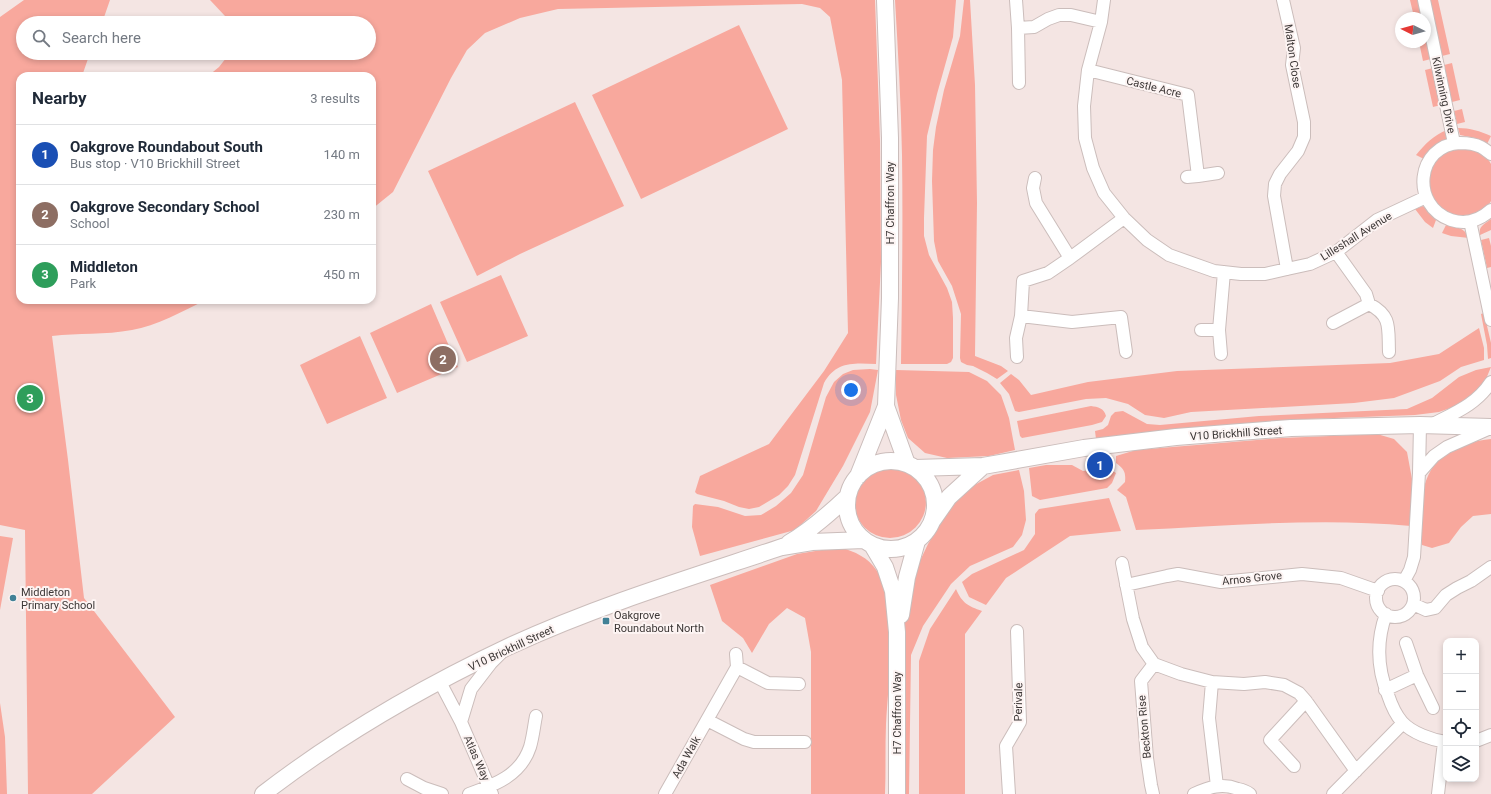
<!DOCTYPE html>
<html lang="en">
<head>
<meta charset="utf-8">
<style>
	body { margin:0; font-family:Roboto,sans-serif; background:#f6f6f7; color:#1f2937 }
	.controls { position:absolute; right:12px; bottom:12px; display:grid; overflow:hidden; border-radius:8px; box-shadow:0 2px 6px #0003 }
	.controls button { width:36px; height:36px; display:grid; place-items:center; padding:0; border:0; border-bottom:1px solid #e0e1e3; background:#fff; color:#1f2937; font:20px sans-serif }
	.compass { position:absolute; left:1395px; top:12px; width:36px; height:36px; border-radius:50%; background:#fff; box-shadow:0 2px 6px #0003; rotate:275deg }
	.you { position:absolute; left:851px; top:390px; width:14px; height:14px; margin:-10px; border:3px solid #fff; border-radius:50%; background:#1a73e8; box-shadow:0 0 0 6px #1a73e833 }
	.badge { display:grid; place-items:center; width:26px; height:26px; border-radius:50%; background:#2563eb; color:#fff; font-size:13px; font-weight:700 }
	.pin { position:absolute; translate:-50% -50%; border:2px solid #fff; box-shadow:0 1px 4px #0006 }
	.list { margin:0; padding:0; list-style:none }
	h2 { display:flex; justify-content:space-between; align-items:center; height:52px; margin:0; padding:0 16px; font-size:17px }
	h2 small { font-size:13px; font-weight:400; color:#747a83 }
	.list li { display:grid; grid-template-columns:26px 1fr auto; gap:12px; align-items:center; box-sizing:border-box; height:60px; padding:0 16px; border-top:1px solid #e0e1e3 }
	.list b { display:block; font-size:15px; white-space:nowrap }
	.list p { margin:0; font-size:13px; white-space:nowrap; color:#747a83 }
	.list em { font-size:13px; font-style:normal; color:#747a83 }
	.icon { flex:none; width:22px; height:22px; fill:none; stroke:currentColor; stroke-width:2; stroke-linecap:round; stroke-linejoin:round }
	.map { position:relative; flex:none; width:1491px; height:794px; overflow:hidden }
	.search { position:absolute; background:#fff; box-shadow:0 2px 6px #0003; left:16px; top:16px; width:360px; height:44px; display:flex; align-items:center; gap:10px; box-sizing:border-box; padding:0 14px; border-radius:22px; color:#747a83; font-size:15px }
	.panel { position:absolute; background:#fff; box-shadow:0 2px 6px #0003; left:16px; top:72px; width:360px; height:232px; border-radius:12px }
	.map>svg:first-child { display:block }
	.green { fill:#f8a89d }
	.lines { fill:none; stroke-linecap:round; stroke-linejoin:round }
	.street-casing { stroke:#cbbdbb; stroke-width:14 }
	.secondary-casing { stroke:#cbbdbb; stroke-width:18 }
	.street { stroke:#fff; stroke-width:12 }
	.secondary { stroke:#fff; stroke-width:16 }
	.poi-dot { fill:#428196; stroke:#fdf4f3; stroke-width:1.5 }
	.labels { text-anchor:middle; stroke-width:4; stroke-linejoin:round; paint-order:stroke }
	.street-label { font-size:11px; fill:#3c3736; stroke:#fdf4f3 }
	.poi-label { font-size:11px; fill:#3c3736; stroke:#fdf4f3; text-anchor:start }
</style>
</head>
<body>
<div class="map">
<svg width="1491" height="794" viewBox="0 0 1491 794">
	<rect width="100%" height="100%" fill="#f4e5e3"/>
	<!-- green -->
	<path class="green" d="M24,0H110L102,23H23V53H90L82,76H20V300H206C183,311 156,326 132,330C105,335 78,333 52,336L68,460L84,598L175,717L92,794H28L25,530L0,525V17Z
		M210,0H875L880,141L881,262L876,364C854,363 836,361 824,383L795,475L788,486L779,495L759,507L749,509L739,507L724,501L697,494L695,492L700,476L769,444L824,371L848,333L842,80L830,17L820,8L802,4L558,9L520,18L485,33L467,50L451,78L393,192L372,209V76H208L219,67L230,53H369V23H235L225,16Z
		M895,0H956L953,37L937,94L927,136L924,218V236L929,255L947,288L952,302L953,318V358L951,362L947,364H901C902,294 903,224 902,155C901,103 898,51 895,0Z
		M964,0H970L975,85L977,203L975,356L1001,366L1008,371L997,379L987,373L973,366L967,365L961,362L960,358L961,314L952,286L938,261L934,241L932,181L933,150L936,127L944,90L960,36Z
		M1410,0H1419L1422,15L1414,17Z
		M1430,0H1438L1450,54L1442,56Z
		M739,25L788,129L641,199L592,95Z
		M1425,32L1431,59L1423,61L1419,42H1425Z
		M1452,63L1460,100L1452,102L1444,65Z
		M1433,68L1441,105L1433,107L1425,70Z
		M575,102L624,206L520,254L477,276L428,171Z
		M1462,109L1465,122L1457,124L1454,111Z
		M1458,128C1470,128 1480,131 1491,136L1487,144L1475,138L1460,135Z
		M1447,130L1446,140L1424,159L1416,155C1425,144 1434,135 1447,130Z
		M1462,149C1474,150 1486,153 1491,164C1491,172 1491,194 1491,201C1489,205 1484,209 1480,212C1471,219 1448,217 1440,209C1425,194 1424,168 1442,155C1447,151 1456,150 1462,149Z
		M1423,206L1436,220L1433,228L1425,222L1415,209Z
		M1491,219V230L1480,235C1478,226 1485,224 1491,219Z
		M1446,225C1456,227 1464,227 1469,238L1451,236L1442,233Z
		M1489,238L1491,246V267L1487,268L1481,240Z
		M501,275L528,336L467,362L440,302Z
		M431,304L458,367L397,393L370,333Z
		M1484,313L1491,343V358L1488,359L1487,345L1481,314Z
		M1479,328L1484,348V360L1461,367L1440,381L1394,398L1354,403L1191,412L1164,418L1145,415L1128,404L1106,398L1086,399L1019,412L1015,411L1009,394L1000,383L1011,374L1019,380L1031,395L1088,382L1177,371L1390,363L1439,354Z
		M360,336L387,398L327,424L300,365Z
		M1491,367L1486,379L1476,394L1459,405L1439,412L1415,415L1308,419L1096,439L1095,431L1103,429L1108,425L1111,416L1115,412L1123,411L1147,424L1160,425L1259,416L1407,409L1432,398L1459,377L1476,370Z
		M870,369L878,370L870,412L843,466L816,511L795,530L700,556L692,527L693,506L695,504L718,507L745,516L761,515L776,506L791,493L803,475L826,397L834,382L843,374L853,370Z
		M896,370L969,372L987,381L1001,395L1009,418L1015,450L989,456L947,458L925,453L908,438L901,420L896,395Z
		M1091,406C1098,407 1104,408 1106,416L1102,422L1092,425L1022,438L1020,436L1017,421Z
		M1377,434L1394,439L1407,452L1412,479L1411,526C1320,517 1227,526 1136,530L1126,497L1117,490L1125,482C1126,472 1124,469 1116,463V456L1136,450L1282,438Z
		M1491,439V514L1473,516L1461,527L1449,543L1432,548L1422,545C1420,501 1417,460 1467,444C1475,441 1483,440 1491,439Z
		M1046,465H1072L1083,471L1109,468L1116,473L1112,483L1107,488L1040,500L1032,496L1029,468Z
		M854 502a36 36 0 1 1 72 0a36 36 0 1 1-72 0Z
		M1019,470L1024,491L1026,520L1022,535L1013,547L970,566L951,584L923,626L911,655L909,794H903V638L909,584L928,544L947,512L969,488L993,475Z
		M1109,498L1121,531L1070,536L1006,578L986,605L969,597L962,582L972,574L1024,550L1035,534V514L1039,509Z
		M0,536L13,538L0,610Z
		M840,547C855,552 868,557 877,571C899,603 888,685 886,724C885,747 886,771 885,794H811V652L805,618L787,608L769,624L752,653L743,638L722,621L710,585L797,554Z
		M956,589C962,603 968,606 982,611L965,634V794H919V661L930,629Z
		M0,703L5,737L7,794H0Z"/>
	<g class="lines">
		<defs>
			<path id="street" d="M1016,0L1018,28
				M1104,0L1101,22L1088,70L1084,106L1085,138L1093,168L1104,193L1124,218L1147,240L1169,255L1214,271L1241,274H1265L1287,269L1310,264L1336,252L1377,220L1426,197
				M1283,0L1294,48L1292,65L1304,122V137L1298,151L1280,174L1275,184L1274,196L1287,269
				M1424,0L1454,143
				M1088,70L1188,95L1198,176L1187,177
				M1019,83L1018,28L1034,27L1048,19L1059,15H1071L1101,22
				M1491,154C1488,152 1485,149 1481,147C1475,144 1467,143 1460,143C1416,145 1410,206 1451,220C1466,225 1480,220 1491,210
				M1198,176L1218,173
				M1035,178L1033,188L1036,203L1070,258
				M1470,221L1491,320
				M1336,252L1366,294L1369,304C1392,316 1388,328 1389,352
				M1021,316L1072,322L1121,317L1126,352
				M1333,323L1369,304
				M1201,330H1219
				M1221,354L1219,330L1224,272
				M1017,357L1016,338L1021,316L1023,281L1048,273L1070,258L1124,218
				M1431,425C1454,413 1476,405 1491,382
				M1419,473L1434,456L1447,447L1488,429
				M1122,563L1133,619L1142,647L1154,664L1181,674L1212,682L1244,684L1265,682L1284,685L1299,693L1306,701L1356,771
				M1376 598a19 19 0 1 1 38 0a19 19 0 1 1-38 0Z
				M1404,581L1410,570L1414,557L1419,473L1420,425
				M1126,585L1167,576L1178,574L1221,582L1302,574L1341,578L1378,591
				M1413,604L1426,610L1435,608L1446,595L1457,588L1471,581L1491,567
				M1386,614C1376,642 1377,668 1388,695C1391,704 1395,714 1402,722C1412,733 1432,740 1446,742
				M1406,643L1417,675L1433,708
				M737,667L768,683L799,684
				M440,682L461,722L492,794
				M1212,682L1209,718L1217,786
				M1385,690L1417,675
				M707,720L744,739L754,742H805
				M461,722L471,689L491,663L501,653
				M1476,741L1491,735
				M1294,766L1270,740L1306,701
				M407,779L424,788L442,794
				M469,794C495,785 521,775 530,747C533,737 534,726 536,716
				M665,794L737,667L736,654
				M1009,794L1006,746L1020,722L1017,631
				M1153,794L1151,785L1147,758L1141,681L1154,664
				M1194,794C1209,787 1222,783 1238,789C1243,790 1246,791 1250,794
				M1333,794L1403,723
				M1438,794L1444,742"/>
			<path id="secondary" d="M885,0L890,138V298L886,406L907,464
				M847 505a44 44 0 1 1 88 0a44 44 0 1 1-88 0Z
				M915,468L983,466L1084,448L1176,437L1291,428L1420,425L1491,427
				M858,476L886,406
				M933,520L949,497L983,466
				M789,543C811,530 829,514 847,497
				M872,545L885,567L893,591L897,632V794
				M901,615L907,577L917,541
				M263,794C337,737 427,685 512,645C599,605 692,577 782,547L812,542L864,540"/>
		</defs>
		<!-- street casing -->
		<use href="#street" class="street-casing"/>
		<!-- secondary casing -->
		<use href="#secondary" class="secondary-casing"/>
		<!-- street -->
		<use href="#street" class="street"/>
		<!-- secondary -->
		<use href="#secondary" class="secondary"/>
	</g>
	<!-- markers -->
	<g class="poi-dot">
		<circle cx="13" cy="598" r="4"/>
		<rect x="602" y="617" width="8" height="8" rx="2"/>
	</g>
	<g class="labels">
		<!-- street labels -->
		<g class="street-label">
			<text transform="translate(1293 56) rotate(82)" y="4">Malton Close</text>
			<text transform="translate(1154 87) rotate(14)" y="4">Castle Acre</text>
			<text transform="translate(1444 95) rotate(78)" y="4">Kilwinning Drive</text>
			<text transform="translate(890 203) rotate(-90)" y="4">H7 Chaffron Way</text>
			<text transform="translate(1356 236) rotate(-32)" y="4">Lilleshall Avenue</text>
			<text transform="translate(1236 433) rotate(-4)" y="4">V10 Brickhill Street</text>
			<text transform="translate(1252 578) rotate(-6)" y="4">Arnos Grove</text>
			<text transform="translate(511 648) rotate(-25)" y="4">V10 Brickhill Street</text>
			<text transform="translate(1018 702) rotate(-89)" y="4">Perivale</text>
			<text transform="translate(897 713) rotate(-90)" y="4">H7 Chaffron Way</text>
			<text transform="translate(1144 727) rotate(-95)" y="4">Beckton Rise</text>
			<text transform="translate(686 757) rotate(-61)" y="4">Ada Walk</text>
			<text transform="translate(477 758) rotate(66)" y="4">Atlas Way</text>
		</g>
		<!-- poi labels -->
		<g class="poi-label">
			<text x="21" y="596">Middleton<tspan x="21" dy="13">Primary School</tspan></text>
			<text x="614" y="619">Oakgrove<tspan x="614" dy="13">Roundabout North</tspan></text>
		</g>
	</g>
</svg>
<div class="controls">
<button>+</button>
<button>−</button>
<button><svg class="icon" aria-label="locate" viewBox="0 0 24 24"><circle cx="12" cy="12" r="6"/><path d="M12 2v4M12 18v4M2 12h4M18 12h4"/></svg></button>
<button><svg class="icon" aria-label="layers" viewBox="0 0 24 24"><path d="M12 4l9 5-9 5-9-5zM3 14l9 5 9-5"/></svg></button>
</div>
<svg class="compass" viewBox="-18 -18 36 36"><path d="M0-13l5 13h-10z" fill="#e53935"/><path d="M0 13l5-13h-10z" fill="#747a83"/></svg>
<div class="you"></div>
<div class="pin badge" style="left:1100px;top:465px;background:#1a4fb4">1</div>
<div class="pin badge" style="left:443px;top:359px;background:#8d6e63">2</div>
<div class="pin badge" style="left:30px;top:398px;background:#2e9e5b">3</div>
<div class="search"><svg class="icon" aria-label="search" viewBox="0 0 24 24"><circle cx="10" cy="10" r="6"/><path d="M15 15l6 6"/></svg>Search here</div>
<section class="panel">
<h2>Nearby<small>3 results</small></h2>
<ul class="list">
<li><span class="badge" style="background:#1a4fb4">1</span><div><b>Oakgrove Roundabout South</b><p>Bus stop · V10 Brickhill Street</p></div><em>140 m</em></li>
<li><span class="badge" style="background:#8d6e63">2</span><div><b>Oakgrove Secondary School</b><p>School</p></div><em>230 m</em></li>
<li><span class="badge" style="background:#2e9e5b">3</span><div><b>Middleton</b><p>Park</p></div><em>450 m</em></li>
</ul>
</section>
</div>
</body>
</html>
